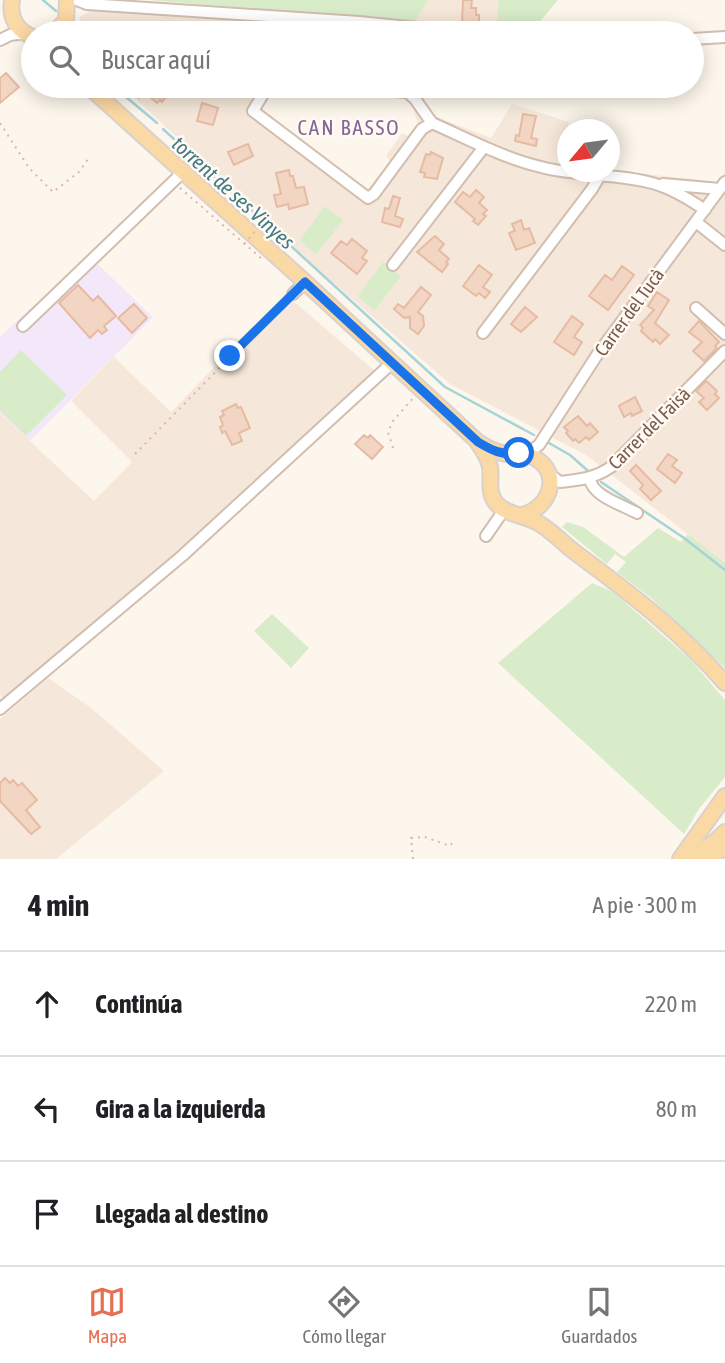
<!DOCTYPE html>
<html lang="es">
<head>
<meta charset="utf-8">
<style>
	body { margin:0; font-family:"Asap Condensed",sans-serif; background:#f6f6f6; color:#202124 }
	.compass { position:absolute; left:557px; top:119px; width:63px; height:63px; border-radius:50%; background:#fff; box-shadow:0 4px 18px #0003; rotate:241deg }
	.stop { position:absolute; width:21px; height:21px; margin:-16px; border:5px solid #1a73e8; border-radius:50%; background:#fff }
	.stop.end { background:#1a73e8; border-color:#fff; box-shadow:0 2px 7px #0008 }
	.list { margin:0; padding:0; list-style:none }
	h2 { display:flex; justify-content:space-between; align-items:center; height:91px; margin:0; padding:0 28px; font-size:30px }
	h2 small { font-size:23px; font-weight:400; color:#757577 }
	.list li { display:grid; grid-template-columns:46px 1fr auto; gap:21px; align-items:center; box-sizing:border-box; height:105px; padding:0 28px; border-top:2px solid #e0e0e0 }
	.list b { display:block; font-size:26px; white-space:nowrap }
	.list em { font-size:23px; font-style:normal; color:#757577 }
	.icon { flex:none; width:38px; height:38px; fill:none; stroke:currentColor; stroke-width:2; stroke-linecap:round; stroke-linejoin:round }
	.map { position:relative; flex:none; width:725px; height:859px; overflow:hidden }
	.search { position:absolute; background:#fff; box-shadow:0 4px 18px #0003; left:21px; right:21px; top:21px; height:77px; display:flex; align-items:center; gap:18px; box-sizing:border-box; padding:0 24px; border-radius:38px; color:#757577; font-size:26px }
	.sheet { height:406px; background:#fff }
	nav { display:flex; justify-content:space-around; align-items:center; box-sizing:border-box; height:98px; border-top:2px solid #e0e0e0; background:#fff; font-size:19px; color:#757577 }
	nav a { display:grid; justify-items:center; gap:4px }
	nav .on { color:#e76f51 }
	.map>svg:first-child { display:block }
	.residential { fill:#f5e8da; fill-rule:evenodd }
	.education { fill:#f3e8fa }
	.green { fill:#d8ecc9 }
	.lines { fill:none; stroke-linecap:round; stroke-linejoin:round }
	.stream { stroke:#a5d3da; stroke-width:2.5 }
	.building { fill:#f3d5c3; stroke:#e6bba3; stroke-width:2 }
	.minor-casing { stroke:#d1beb0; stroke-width:14 }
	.major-casing { stroke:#dad1cd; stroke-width:18 }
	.path { stroke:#d9b8a5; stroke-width:2; stroke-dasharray:2 5; stroke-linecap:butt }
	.minor { stroke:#fff; stroke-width:10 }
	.major { stroke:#fbd9a5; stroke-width:14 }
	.path-bridge { stroke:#d9b8a5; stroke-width:2; stroke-dasharray:2 5; stroke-linecap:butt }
	.route { stroke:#1a73e8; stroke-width:9 }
	.labels { text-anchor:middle; stroke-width:5; stroke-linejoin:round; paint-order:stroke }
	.street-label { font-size:19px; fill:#7a5c4d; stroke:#fffaf3 }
	.neighbourhood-label { font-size:21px; letter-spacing:2px; fill:#846695; stroke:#fffaf3 }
	.water-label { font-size:21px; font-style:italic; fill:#437c86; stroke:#fffaf3 }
</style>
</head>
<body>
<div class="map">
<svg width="725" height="859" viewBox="0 0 725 859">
	<rect width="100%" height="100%" fill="#fdf6ec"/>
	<!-- residential -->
	<path class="residential" d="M428,0H499L496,33H409Z
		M94,10L394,32L85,33L79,17Z
		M122,86L417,87L434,116L491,138L512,104L569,122L557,164L567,166L568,172L610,170L718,182L725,172V563L586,455L450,384L313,265ZM279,86L406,98L413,108L418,124L408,136L402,133L386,156L390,161L368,189L363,190L260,112V105L270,91Z
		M285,294L375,371L160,568L5,700L0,695V413L94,501L132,462L71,401L114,357L171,412Z
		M48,678L90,707L164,771L56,859H0V719Z"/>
	<!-- education -->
	<path class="education" d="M88,255L153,317L30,441L0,413V337Z"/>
	<!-- green -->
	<path class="green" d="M148,0H428L415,22Z
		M499,0H558L531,32L496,31Z
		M325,206L343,220L316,255L300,240Z
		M383,262L401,276L374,311L358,296Z
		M21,350L67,395L26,436L0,411V372Z
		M567,522L583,527L624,557L658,528L681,542L688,534L725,563V668L651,598L617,572L626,562L615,554L607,564L562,527Z
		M592,583L613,592L690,659L725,700V777L699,809L684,834L498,663Z
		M272,614L309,648L291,668L254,631Z"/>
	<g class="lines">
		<!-- stream -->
		<path class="stream" d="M43,0L56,11
			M113,86L157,123
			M163,129L445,387L534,435
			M549,443L570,455L587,470
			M601,482L684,538L725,570"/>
	</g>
	<!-- building -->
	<path class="building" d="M463,0H472L471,8H476V15H479V23H475L474,29L462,24Z
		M6,73L19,87L0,103V78Z
		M125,86H155L167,96L162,102L160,100L157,103L144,92L139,98Z
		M202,103L218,108L213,125L197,121Z
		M523,114L536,116L531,138L537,139L536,146L515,141L516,135L519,136Z
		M248,144L253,156L234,165L228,152Z
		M431,152L443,158L437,179L424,177L425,173L420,172L426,154L430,155Z
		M289,170L290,176H293L296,188L304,187L308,204L289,209L288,204L277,207L274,195L281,194L276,173Z
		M476,190L484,197L479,203L487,210L483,214L486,216L478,225L473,221L475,219L455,202L463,192L470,197Z
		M393,196L400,198L395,216L403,219L400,227L382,222L385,208L389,209Z
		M521,220L524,230L529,228L535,243L516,250L509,233L515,231L512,224Z
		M435,236L444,244L439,250L449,259L446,262L448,264L442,272L417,252Z
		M352,239L367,251L362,258L367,261L357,274L331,253L341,241L347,245Z
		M479,265L492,275L483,287L490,292L485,298L479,293L476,296L463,286Z
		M622,266L634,275L608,310L589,296L605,275L612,280Z
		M78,285L93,301L98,296L116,316L104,326L107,330L102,334L98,330L90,338L59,303Z
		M421,287L431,295L418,312L423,316L424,326L418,334L410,328V317L404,318L394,309L398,304L404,308Z
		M657,292L669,300L655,323L669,335L660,344L655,339L653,342L641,331L643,328L640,325L654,310L648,306Z
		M134,304L147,318L132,333L118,318Z
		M525,307L537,317L521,332L511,324Z
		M572,316L583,324L574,337L582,342L574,355L554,342Z
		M699,321L719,342L715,346L717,348L704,361L693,351L702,342L689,332Z
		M706,381L717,391L715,394L719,398L707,410L699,402L704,398L696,391Z
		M635,397L642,411L632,416L631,413L624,417L619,406Z
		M236,404L238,408L241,407L250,428L239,433L242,441L232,445L225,431L222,433L220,427L223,425L220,417L224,415L222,411Z
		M578,416L587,426L590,423L598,432L589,440L586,437L579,443L575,439L573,441L566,433L568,431L564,427Z
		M364,435L368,438L370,435L383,447L372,459L355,444Z
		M668,454L677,460L672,466L682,473L675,483L657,469Z
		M636,465L661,491L651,500L640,489L643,485L630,471Z
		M5,778L10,783L13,780L18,786L22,783L37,800L26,810L40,827L31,834L0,801V783Z"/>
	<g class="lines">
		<defs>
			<path id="minor" d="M77,0L87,4L359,22L468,33
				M692,39L725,37
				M0,40L10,35L25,33
				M268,86L253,111L368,198L374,194L422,129L432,123L415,99L407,92L336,86
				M432,123C468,139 503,158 541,167C578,177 616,173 652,183C671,188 689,199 705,210
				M663,184L720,189
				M696,222L725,245
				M393,265L484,147
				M293,294L305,282
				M696,308L725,334
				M23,326L183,172
				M483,333L592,189L599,177
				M526,454L539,445L597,355L725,182
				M549,474L560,482C580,480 595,478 611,467L725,351
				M590,479C592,496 623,505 637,513
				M486,536L504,510
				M0,709L182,556L393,362"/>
			<path id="major" d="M12,0C9,18 17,31 33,37
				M54,33L66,20L67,0
				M88,86L305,282L478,442C487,448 497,453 508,454C518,455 526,452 535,458C563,474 549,509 522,515
				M478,443C483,450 488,457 490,467C492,479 487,492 496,503C506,516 529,515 543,526C555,534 565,545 576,553C631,594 680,631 725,683
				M685,858L712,844L725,832
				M680,859L725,796
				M705,859L725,848"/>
		</defs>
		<!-- minor casing -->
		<use href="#minor" class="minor-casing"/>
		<!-- major casing -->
		<use href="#major" class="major-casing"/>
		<!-- path -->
		<path class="path" d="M0,123L29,168L53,192L79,172L88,159
			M180,188L261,258
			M393,448L388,432L393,421L414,397
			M135,454L286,300
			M413,859L411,838L425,837L450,846L454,841"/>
		<!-- minor -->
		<use href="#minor" class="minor"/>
		<!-- major -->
		<use href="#major" class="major"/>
		<!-- path-bridge -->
		<path class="path-bridge" d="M244,244L258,228"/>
	</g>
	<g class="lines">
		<!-- route -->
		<path class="route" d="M230,356L305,282L478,442C491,450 503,456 519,453"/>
	</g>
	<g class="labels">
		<!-- street labels -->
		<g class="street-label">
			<text transform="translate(629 312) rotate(-54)" y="7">Carrer del Tucà</text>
			<text transform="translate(649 428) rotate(-45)" y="7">Carrer del Faisà</text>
		</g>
		<!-- neighbourhood labels -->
		<g class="neighbourhood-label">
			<text x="349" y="135">CAN BASSO</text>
		</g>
		<!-- water labels -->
		<g class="water-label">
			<text transform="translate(233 193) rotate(42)" y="7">torrent de ses Vinyes</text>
		</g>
	</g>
</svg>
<svg class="compass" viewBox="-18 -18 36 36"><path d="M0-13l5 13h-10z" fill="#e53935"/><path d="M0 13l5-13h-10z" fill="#757577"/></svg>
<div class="stop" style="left:519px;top:453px"></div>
<div class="stop end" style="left:230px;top:356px"></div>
<div class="search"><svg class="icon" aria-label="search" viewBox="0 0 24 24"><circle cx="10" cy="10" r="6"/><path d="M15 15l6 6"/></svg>Buscar aquí</div>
</div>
<section class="sheet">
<h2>4 min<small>A pie · 300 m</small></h2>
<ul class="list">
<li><svg class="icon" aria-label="ahead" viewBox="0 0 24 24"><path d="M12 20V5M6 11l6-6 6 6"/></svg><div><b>Continúa</b></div><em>220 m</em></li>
<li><svg class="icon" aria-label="left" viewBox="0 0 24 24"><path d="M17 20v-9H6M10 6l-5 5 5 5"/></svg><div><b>Gira a la izquierda</b></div><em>80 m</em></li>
<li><svg class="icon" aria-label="arrive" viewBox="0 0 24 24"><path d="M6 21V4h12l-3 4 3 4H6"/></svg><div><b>Llegada al destino</b></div></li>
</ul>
</section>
<nav>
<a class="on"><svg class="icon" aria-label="map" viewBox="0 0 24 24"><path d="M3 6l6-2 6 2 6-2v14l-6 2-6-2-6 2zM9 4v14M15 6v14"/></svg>Mapa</a>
<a><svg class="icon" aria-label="directions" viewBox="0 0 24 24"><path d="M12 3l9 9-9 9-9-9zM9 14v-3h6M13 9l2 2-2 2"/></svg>Cómo llegar</a>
<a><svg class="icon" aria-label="saved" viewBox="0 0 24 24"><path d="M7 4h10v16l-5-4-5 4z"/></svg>Guardados</a>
</nav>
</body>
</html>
